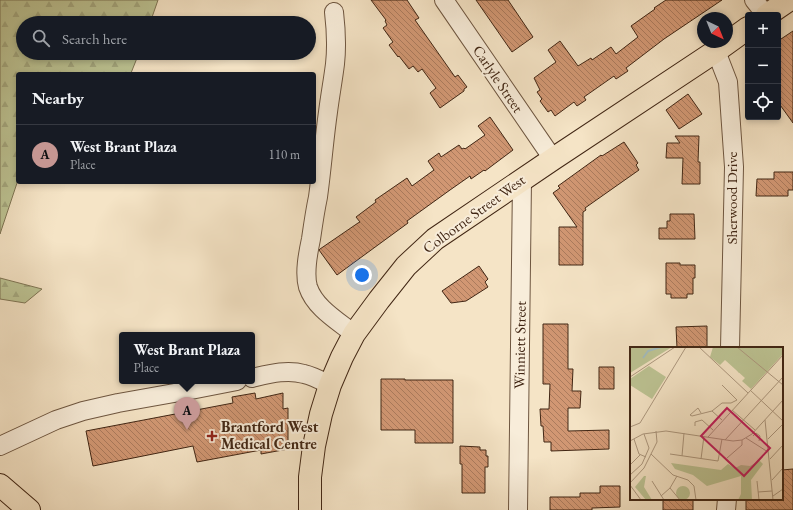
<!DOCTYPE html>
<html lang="en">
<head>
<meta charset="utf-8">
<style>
	body { margin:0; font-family:"EB Garamond",serif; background:#20242c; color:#f1f3f6 }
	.controls { position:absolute; right:12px; top:12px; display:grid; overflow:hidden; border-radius:4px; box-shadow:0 2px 6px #0003 }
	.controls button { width:36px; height:36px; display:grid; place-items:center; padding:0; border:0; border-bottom:1px solid #363941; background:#171b24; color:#f1f3f6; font:20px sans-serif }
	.compass { position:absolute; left:697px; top:12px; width:36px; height:36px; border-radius:50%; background:#171b24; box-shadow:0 2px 6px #0003; rotate:137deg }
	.you { position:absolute; left:362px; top:275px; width:14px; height:14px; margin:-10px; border:3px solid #fff; border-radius:50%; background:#1a73e8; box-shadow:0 0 0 6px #1a73e833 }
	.badge { display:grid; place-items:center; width:26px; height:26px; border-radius:50%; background:#c59692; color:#111; font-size:13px; font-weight:700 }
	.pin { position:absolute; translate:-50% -33px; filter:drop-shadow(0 1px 2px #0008) }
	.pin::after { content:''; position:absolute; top:21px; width:14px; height:12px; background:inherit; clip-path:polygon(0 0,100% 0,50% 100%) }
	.popup { position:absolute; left:119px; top:332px; width:136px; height:52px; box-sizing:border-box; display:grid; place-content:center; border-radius:4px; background:#171b24; filter:drop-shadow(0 1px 3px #0005); font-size:13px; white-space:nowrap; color:#9ea1a6 }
	.popup b { font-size:15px; color:#f1f3f6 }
	.popup::after { content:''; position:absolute; left:50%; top:100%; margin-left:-8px; border:8px solid transparent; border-top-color:#171b24 }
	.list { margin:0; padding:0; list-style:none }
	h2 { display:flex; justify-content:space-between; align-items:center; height:52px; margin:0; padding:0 16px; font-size:17px }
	h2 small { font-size:13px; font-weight:400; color:#9ea1a6 }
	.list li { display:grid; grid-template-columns:26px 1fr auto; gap:12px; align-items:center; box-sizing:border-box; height:60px; padding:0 16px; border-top:1px solid #363941 }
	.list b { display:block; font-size:15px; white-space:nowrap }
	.list p { margin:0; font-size:13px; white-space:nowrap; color:#9ea1a6 }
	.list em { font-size:13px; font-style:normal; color:#9ea1a6 }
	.icon { flex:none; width:22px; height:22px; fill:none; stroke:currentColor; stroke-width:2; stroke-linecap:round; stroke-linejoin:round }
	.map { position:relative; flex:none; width:793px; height:510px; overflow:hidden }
	.search { position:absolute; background:#171b24; box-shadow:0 2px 6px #0003; left:16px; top:16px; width:300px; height:44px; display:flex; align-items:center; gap:10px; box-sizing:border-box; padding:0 14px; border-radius:22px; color:#9ea1a6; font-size:15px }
	.panel { position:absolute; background:#171b24; box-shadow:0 2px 6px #0003; left:16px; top:72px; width:300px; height:112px; border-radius:4px }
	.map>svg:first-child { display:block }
	.forest { fill:url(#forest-firs); stroke:#7f7554 }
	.building { fill:url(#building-back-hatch); stroke:#412614 }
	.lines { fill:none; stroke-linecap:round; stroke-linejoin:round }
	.minor-casing { stroke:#6e5640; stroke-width:20 }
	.major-casing { stroke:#412614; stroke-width:24 }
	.minor { stroke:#f8edda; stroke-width:18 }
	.major { stroke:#f5e4c6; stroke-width:22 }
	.poi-dot { fill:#8f2418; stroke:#f8edda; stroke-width:1.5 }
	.labels { text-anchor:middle; stroke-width:4; stroke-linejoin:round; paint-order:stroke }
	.street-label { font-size:15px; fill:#412614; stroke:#f8edda }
	.poi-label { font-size:15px; font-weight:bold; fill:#412614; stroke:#f8edda; text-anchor:start }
	.inset-river { fill:none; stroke:#a2bcbf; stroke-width:2 }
	.inset-road { fill:none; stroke:#ad987f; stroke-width:1 }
	.view { fill:#c2185b; fill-opacity:0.15; stroke:#c2185b; stroke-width:2 }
	.inset-edge { fill:none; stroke:#412614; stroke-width:2 }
</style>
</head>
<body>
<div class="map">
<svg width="793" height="510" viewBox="0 0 793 510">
	<defs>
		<pattern id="forest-firs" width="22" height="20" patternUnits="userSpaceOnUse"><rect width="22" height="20" fill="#bdc494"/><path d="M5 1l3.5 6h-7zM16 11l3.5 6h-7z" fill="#a4a87f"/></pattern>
		<pattern id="building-back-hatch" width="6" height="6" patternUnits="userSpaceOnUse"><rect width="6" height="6" fill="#d19773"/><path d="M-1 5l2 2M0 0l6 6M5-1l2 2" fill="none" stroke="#ab7b5d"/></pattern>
	</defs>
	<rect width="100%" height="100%" fill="#f5e4c6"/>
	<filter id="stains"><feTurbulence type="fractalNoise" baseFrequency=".005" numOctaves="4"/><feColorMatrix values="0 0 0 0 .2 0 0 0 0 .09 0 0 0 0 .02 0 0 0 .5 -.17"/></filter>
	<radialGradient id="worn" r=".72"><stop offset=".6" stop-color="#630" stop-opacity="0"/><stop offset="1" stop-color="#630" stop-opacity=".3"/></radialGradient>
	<!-- forest -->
	<path class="forest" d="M0,0H158L150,23H23V53H139L131,73L129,74H18V180L0,234Z
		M0,278L42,289L25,303L0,299Z"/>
	<!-- building -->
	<path class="building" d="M371,0H407L419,18L415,20L455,77L458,75L467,87L464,89V91L440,108L430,93L436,88L422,69L418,72L413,66L409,69L399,56L398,57L389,45L393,42L383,28L387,25L385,21L386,20Z
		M476,0H508L533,37L512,52Z
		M666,0H722L664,39L626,68L628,71L616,79L614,76L584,97L586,100L577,106L574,102L555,116L551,110L548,112L540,101L542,99L537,92L540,90L534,78L556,62L548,50L560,41L578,66L591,58L592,60L611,47L616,54L638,37L631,26L655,9L654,8Z
		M793,31V123L778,102V41Z
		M688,94L702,114L679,129L666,110Z
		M490,117L513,150L485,171L484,170L471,179L470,176L450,190L407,221L408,223L337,275L319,250L320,249L358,223L360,222L356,217L376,202L375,200L407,178L412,186L434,170L428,161L439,153L441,157L459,145L462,149L464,148L465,149L485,135L478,126Z
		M675,136H699L698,162H700V184H682L683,158H666L667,143H680Z
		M624,142L638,163L636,165L639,170L585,208L586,210L583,212V265H559V227H577L553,193L560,188L558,186L601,155L602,156Z
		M774,172H793V190H788V196H756L757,179H774Z
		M670,214H694L695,239H659V228H667V221H670Z
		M666,263H680V265H695V278H693V294H687V298H671V294H666Z
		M479,266L488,279L485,282L488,287L466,301L451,303L442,291Z
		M543,324H568V369H573L572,391H581L580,408H568V431L609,430V449L551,451V442H544L543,426H541L540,409H549L550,384H543Z
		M707,326V348H677L676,327Z
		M599,367H614V389H599Z
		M381,379H405V380H453V443H415V430H381Z
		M255,393L256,399L283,393V409L288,408V449L261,454V450L197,462L193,446L93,466L86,431L233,403L232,397Z
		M460,446L480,447V450H486V456H488V467H485V493H462V464H460Z
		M793,469V510H746V499H782V470Z
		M600,486H620V507L592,508V510H550V497H580V493H600Z
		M663,499H693V510H663Z"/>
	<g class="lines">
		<defs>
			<path id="minor" d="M444,0L553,159
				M754,0L766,15
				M334,12C336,29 337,46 335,64C333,80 330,96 328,112C324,140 322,168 318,197C315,211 313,225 311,239C308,253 304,273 308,287C315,308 338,321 354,334
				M716,51L728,82L734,167L730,348
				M252,378C269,374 287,369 304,374C313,376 322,381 330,385
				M0,446L56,420L83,411L118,403L191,390L237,381
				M518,510L522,180
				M726,510L727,499"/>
			<path id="major" d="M767,15L789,0
				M0,485L29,510
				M310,510V477L314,446L321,414L330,385L342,357L354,334L379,300L406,266L435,239L553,159L716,51L748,28"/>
		</defs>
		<!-- minor casing -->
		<use href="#minor" class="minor-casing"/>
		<!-- major casing -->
		<use href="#major" class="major-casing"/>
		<!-- minor -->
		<use href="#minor" class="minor"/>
		<!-- major -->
		<use href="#major" class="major"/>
	</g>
	<!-- markers -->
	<path class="poi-dot" d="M210 430h4v4h4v4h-4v4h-4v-4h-4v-4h4z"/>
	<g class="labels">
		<!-- street labels -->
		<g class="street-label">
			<text transform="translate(498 79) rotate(56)" y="5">Carlyle Street</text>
			<text transform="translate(732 198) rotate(-90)" y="5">Sherwood Drive</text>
			<text transform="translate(474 214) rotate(-36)" y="5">Colborne Street West</text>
			<text transform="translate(520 345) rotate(-89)" y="5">Winniett Street</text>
		</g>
		<!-- poi labels -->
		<g class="poi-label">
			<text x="221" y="432">Brantford West<tspan x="221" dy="17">Medical Centre</tspan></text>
		</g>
	</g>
	<!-- overview -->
	<g transform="translate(630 347)">
		<rect width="153" height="153" fill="#f5e4c6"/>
		<path d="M83,0H153V7L121,42L112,34L115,31L95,13L90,18L80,10ZM19,19L36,30L22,52L0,38V32ZM46 146a7 7 0 1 1 14 0a7 7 0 1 1-14 0Z" fill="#bdc494"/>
		<path d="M4,0H42L0,26V1ZM127,111L133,117L121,133L122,153H108L111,147V129L77,139L63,128L45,122L41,116L91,123L98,117L105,121L111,118L120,119L129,114ZM14,129H16L14,140L22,153H16L5,140Z" fill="#bdc494"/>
		<path d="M121,0H137L132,15L126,13L119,2ZM109,6H114L122,17V20L109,26L101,16L103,10ZM12,27L20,28L25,33L16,46L3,38L6,31Z" fill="#bdc494"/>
		<path class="inset-river" d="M13,11L18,4L31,0"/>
		<path class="inset-road" d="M69,0L118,46M107,0L153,38M0,30L45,0M92,38L107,53M120,43L153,74M102,63L125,83M82,64L92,56H101L107,53M71,66L68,61L60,68L62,69L82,64L92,73M135,73L143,153M65,79V75L72,73L83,83M0,80L10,76L56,0M123,89L126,86L130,89L129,94M78,90L153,8M116,91L138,105M4,92L9,107L16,110M138,92L153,77M95,93L153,30M0,94L13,87L36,84L103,94L112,93L122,87L153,53M21,107L43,128L58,133L64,139L66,153M40,107L88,114L92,92M52,109L54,86M97,111L112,98V93M71,112L74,89M140,112L153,98M0,118L10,108M0,128L12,117L19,101L14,87M142,133L153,121M22,134L34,153M127,134L129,153M0,136L14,121L27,95L26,84M0,138L11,153M40,141L50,153M128,145L142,144M31,149L40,141L47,129M143,149L153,142"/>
		<path class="view" d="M97,61L140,101L114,129L71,89Z"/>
		<rect width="153" height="153" class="inset-edge"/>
	</g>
	<rect width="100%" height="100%" filter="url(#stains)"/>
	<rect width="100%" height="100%" fill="url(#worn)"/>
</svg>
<div class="controls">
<button>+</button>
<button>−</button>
<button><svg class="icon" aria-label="locate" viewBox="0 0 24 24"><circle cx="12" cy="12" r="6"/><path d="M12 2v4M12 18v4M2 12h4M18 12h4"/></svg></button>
</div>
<svg class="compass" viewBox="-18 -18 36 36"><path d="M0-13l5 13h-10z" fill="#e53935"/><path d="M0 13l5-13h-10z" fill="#9ea1a6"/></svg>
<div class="you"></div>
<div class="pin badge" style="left:187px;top:430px">A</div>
<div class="popup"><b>West Brant Plaza</b>Place</div>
<div class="search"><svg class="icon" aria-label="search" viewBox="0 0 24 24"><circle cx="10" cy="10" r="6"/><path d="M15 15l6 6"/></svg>Search here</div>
<section class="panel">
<h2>Nearby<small></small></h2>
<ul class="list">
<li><span class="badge">A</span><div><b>West Brant Plaza</b><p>Place</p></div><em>110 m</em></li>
</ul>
</section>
</div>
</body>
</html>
